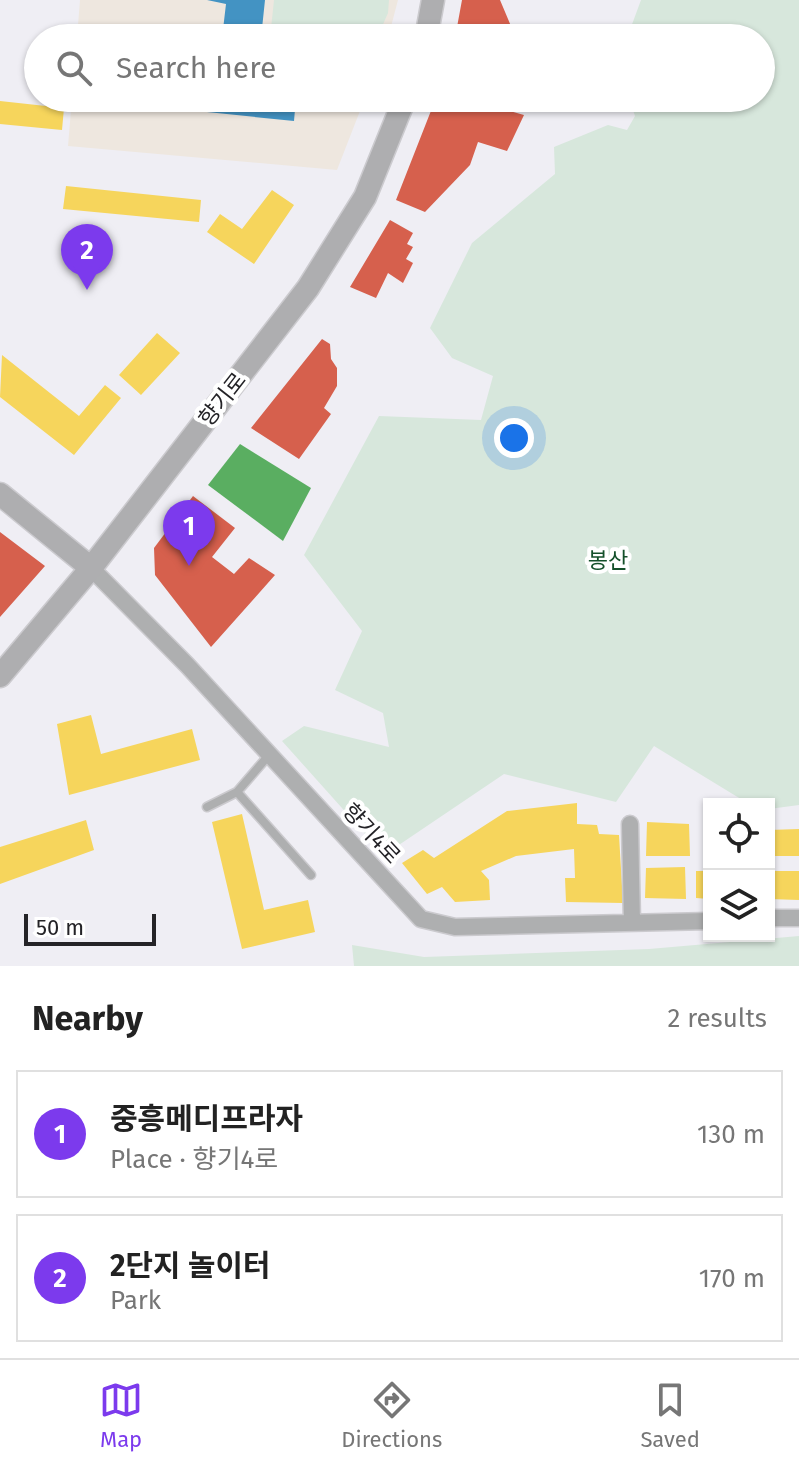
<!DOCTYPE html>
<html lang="en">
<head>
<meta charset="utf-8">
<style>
	body { margin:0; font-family:"Fira Sans","Noto Sans KR",sans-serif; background:#f6f6f6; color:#222 }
	.controls { position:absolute; right:24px; bottom:24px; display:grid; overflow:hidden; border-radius:0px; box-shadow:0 2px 6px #0004 }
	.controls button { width:72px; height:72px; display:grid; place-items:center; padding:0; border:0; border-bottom:2px solid #e0e0e0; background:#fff; color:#222; font:40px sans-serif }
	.scale { position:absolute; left:24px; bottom:20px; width:132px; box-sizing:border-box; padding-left:8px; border:4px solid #242327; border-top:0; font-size:22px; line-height:28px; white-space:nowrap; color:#242327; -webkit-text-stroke:6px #fff; paint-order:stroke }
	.you { position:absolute; left:514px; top:438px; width:28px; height:28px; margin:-20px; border:6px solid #fff; border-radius:50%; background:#1a73e8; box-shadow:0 0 0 12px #1a73e833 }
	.badge { display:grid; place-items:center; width:52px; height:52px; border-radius:50%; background:#7c3aed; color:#fff; font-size:26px; font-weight:700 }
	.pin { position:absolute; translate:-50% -66px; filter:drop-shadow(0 2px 4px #0008) }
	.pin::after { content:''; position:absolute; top:42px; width:28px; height:24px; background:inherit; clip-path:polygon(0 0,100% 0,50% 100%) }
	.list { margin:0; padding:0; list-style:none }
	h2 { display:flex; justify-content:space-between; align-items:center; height:104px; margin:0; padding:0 32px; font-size:34px }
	h2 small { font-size:26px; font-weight:400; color:#767676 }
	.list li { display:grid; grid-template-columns:52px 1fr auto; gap:24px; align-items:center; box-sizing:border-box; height:128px; margin:0 16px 16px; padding:0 16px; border:2px solid #e0e0e0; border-radius:0px }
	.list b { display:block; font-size:30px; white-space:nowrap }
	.list p { margin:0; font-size:26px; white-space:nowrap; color:#767676 }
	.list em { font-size:26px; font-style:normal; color:#767676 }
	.icon { flex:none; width:44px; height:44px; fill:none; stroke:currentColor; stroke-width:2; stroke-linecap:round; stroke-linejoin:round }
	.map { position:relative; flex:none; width:799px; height:966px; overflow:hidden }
	.search { position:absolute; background:#fff; box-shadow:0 2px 6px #0004; left:24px; right:24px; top:24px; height:88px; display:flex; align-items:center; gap:20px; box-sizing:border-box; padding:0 28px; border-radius:44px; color:#767676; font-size:30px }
	.sheet { height:392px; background:#fff }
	nav { display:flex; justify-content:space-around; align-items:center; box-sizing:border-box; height:112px; border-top:2px solid #e0e0e0; background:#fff; font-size:22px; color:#767676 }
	nav a { display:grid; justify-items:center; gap:4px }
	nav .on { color:#7c3aed }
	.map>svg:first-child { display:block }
	.education { fill:#eee7df }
	.green { fill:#d7e7dc }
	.homes { fill:#f6d55c }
	.shops { fill:#d6604d }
	.schools { fill:#4393c3 }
	.public { fill:#5aae61 }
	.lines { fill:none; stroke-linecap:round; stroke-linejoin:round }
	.lane-casing { stroke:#cbcace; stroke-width:11 }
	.street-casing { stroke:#cbcace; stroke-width:19 }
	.secondary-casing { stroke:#cbcace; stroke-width:25 }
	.lane { stroke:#aeafb0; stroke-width:8 }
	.street { stroke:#aeafb0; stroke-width:16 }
	.secondary { stroke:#aeaeb0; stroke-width:22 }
	.labels { text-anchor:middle; stroke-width:8; stroke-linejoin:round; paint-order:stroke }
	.street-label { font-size:22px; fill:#242327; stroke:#fff }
	.park-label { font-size:22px; fill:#14502a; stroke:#fff }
</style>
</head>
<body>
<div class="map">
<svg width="799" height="966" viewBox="0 0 799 966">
	<rect width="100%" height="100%" fill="#efeef4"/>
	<!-- education -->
	<path class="education" d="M80,0H398L388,38H77Z
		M72,98H365L337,170L68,146Z"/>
	<!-- green -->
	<path class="green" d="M274,0H389L388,13L377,38H270Z
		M641,0H799V805L769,809V804H749L654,746L616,802L504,774L384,855L282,741L304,726L389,747L383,713L335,690L362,631L304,555L379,416L481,420L493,376L452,358L430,328L472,243L555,174L554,147L608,125L627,130L635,116L629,98H761V38H627Z
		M799,936V966H354L352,945L424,957L649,949Z"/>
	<!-- homes -->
	<path class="homes" d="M0,101L64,108L62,130L0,124Z
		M66,186L201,200L199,222L63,209Z
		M272,190L294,205L254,264L207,232L220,214L242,229Z
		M157,333L180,353L141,395L119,375Z
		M2,355L79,416L105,385L121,398L74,455L0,397Z
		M91,715L101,754L192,729L200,760L69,795L57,724Z
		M577,803V824L597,825L599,834L619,835L623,903L566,902L565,878H575L574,849L516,856L481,871L489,880L490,900L455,902L442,887L427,894L402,863L423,850L434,858L507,811Z
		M242,814L264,910L308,900L315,932L242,949L212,822Z
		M86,820L94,850L0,884V847Z
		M647,822L689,824L690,856H646Z
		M799,829V856H769V830Z
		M685,867L686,899L645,898L646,868Z
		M696,871H709V899L696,898Z
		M769,871H799V900L769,899Z"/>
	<!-- shops -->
	<path class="shops" d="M462,0H500L516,38H455Z
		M436,98H465L524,115L507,151L478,142L470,165L425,212L396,200Z
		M506,98H541L546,110L506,99Z
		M390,220L413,233L407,244L413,247L406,259L413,263L403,283L388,273L376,298L350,287Z
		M322,339L330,344L331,359L337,368V386L324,408L331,414L299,459L251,428Z
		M193,496L235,528L212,557L234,574L249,558L275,575L211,647L155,575L154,548Z
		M0,532L45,566L0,617Z"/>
	<!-- schools -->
	<path class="schools" d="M207,0H265L261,38H222L226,4Z
		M159,98H296L294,121L158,107Z"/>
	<!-- public -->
	<path class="public" d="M240,444L311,488L283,541L208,485Z"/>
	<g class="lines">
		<defs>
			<path id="lane" d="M237,792L311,875
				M207,807L237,792L269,755"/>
			<path id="street" d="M91,568L187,665L421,919L455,927L709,921
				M630,824L632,923
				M769,918H799"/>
			<path id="secondary" d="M426,38L433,0
				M0,494L91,568
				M0,676L91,568L308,288L365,197L405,98"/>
		</defs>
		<!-- lane casing -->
		<use href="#lane" class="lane-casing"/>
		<!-- street casing -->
		<use href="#street" class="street-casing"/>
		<!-- secondary casing -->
		<use href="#secondary" class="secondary-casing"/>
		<!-- lane -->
		<use href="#lane" class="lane"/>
		<!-- street -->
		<use href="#street" class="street"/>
		<!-- secondary -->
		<use href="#secondary" class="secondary"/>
	</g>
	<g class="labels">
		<!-- street labels -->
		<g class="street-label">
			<text transform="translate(222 399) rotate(-52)" y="8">향기로</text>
			<text transform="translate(372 833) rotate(47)" y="8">향기4로</text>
		</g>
		<!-- park labels -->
		<g class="park-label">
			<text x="608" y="568">봉산</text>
		</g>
	</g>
</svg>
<div class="controls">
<button><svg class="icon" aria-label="locate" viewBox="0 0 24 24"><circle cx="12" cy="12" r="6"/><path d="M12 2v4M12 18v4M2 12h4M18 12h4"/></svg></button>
<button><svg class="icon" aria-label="layers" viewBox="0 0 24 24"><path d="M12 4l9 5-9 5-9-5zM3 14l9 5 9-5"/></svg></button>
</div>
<div class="scale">50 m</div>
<div class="you"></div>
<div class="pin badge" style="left:189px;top:566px">1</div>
<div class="pin badge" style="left:87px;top:290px">2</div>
<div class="search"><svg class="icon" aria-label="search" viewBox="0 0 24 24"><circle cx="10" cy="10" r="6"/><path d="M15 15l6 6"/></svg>Search here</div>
</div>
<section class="sheet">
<h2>Nearby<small>2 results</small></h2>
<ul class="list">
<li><span class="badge">1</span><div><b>중흥메디프라자</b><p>Place · 향기4로</p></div><em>130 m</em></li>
<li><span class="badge">2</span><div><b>2단지 놀이터</b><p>Park</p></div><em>170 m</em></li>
</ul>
</section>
<nav>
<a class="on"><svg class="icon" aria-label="map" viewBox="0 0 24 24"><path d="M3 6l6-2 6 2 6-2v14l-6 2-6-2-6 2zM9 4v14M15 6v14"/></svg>Map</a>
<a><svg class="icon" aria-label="directions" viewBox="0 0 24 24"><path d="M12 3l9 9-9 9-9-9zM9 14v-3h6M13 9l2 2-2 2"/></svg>Directions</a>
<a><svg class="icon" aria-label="saved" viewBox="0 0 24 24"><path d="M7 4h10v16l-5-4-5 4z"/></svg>Saved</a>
</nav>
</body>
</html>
